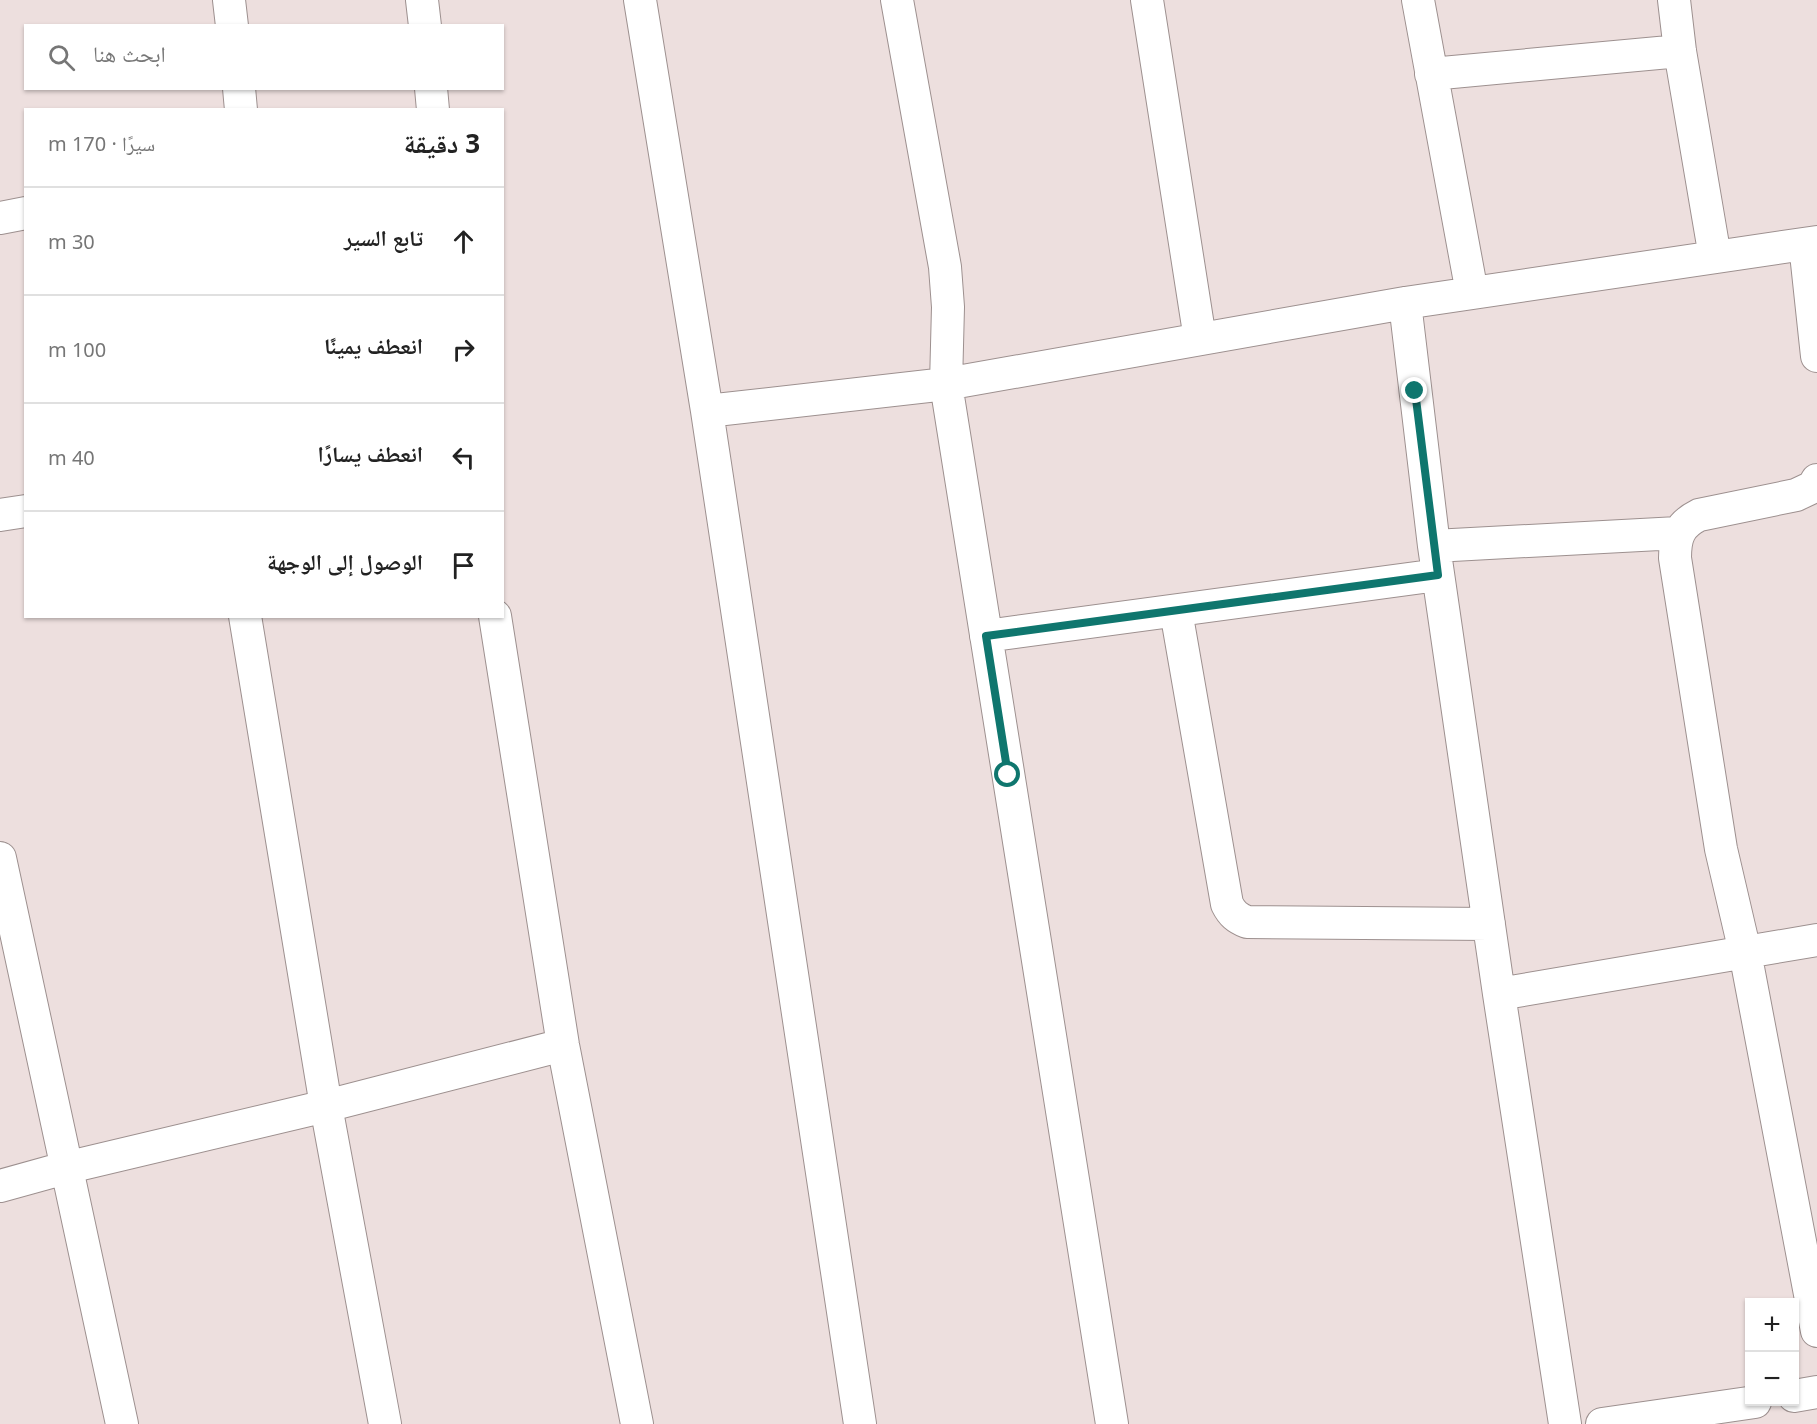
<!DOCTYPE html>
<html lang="ar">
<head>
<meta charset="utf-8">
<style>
	body { margin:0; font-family:"Noto Sans","Noto Naskh Arabic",sans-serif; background:#f6f6f6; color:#222; direction:rtl }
	.controls { position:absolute; right:18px; bottom:18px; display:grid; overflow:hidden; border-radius:0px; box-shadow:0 2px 4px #0004 }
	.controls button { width:54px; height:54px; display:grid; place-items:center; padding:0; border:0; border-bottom:2px solid #e0e0e0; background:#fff; color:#222; font:30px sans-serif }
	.stop { position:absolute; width:18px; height:18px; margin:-14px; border:4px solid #0f766e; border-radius:50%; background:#fff }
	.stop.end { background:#0f766e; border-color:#fff; box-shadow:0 2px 6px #0008 }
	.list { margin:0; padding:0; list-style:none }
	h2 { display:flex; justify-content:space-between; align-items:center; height:78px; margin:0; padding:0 24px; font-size:26px }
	h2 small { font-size:20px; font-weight:400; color:#767676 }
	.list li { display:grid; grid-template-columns:39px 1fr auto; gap:18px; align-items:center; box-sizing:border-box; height:108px; padding:0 24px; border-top:2px solid #e0e0e0 }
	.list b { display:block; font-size:22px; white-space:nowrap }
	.list em { font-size:20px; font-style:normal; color:#767676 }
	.icon { flex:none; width:33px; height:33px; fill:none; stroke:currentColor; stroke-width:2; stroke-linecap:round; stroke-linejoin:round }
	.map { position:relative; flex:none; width:1817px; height:1424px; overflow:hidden; direction:ltr }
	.search { position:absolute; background:#fff; box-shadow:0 2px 4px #0004; left:24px; top:24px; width:480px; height:66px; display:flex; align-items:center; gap:15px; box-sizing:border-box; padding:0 21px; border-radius:0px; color:#767676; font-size:22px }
	.panel { position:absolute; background:#fff; box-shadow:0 2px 4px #0004; left:24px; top:108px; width:480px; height:510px; border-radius:0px; direction:rtl }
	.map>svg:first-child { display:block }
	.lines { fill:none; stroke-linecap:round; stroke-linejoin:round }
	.street-casing { stroke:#9d908f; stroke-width:34 }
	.street { stroke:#fff; stroke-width:32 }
	.route { stroke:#0f766e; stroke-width:8 }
</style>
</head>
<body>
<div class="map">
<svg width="1817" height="1424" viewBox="0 0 1817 1424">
	<rect width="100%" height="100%" fill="#eddfde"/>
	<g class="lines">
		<defs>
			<path id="street" d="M229,0L232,26
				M422,0L425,26
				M640,0L707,411L860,1424
				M897,0L945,267L948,307L946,384L1112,1424
				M1147,0L1200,339
				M1418,0L1472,293
				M1674,0L1680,51L1715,257
				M1431,74L1680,51
				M239,88L241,110
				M431,88L433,110
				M0,218L26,213
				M1805,244L1817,356
				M1405,303L1434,546L1499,994L1565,1424
				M707,411L946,384L1405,303L1817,242
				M1817,480L1813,487L1796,495L1699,515C1679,525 1675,537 1675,558L1721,849L1745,952L1817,1331
				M0,515L26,511
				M1434,546L1678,533
				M1176,611L1227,904C1232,914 1237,918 1247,922L1489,924
				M245,616L326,1106L385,1424
				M495,616L563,1045L637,1424
				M986,636L1438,575
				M0,858L122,1424
				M1499,994L1817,940
				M0,1186L65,1168L326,1106L563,1045
				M1794,1396L1817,1392
				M1602,1424L1755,1402"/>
		</defs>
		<!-- street casing -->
		<use href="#street" class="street-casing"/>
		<!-- street -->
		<use href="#street" class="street"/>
	</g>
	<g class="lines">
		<!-- route -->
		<path class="route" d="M1008,775L986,636L1438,575L1415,391"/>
	</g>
</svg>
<div class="controls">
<button>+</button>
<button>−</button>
</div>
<div class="stop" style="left:1008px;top:775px"></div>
<div class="stop end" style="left:1415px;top:391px"></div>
<div class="search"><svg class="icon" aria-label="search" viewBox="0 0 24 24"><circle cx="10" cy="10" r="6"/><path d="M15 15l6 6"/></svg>ابحث هنا</div>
<section class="panel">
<h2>3 دقيقة<small>سيرًا · 170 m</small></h2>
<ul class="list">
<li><svg class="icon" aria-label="ahead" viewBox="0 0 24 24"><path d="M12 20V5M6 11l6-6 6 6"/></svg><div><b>تابع السير</b></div><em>30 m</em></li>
<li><svg class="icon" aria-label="right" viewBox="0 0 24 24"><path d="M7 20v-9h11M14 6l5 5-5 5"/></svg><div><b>انعطف يمينًا</b></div><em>100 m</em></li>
<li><svg class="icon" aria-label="left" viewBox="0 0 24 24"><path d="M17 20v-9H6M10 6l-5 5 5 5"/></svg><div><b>انعطف يسارًا</b></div><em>40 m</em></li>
<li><svg class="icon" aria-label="arrive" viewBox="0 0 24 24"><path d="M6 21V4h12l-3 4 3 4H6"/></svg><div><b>الوصول إلى الوجهة</b></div></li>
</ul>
</section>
</div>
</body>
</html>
